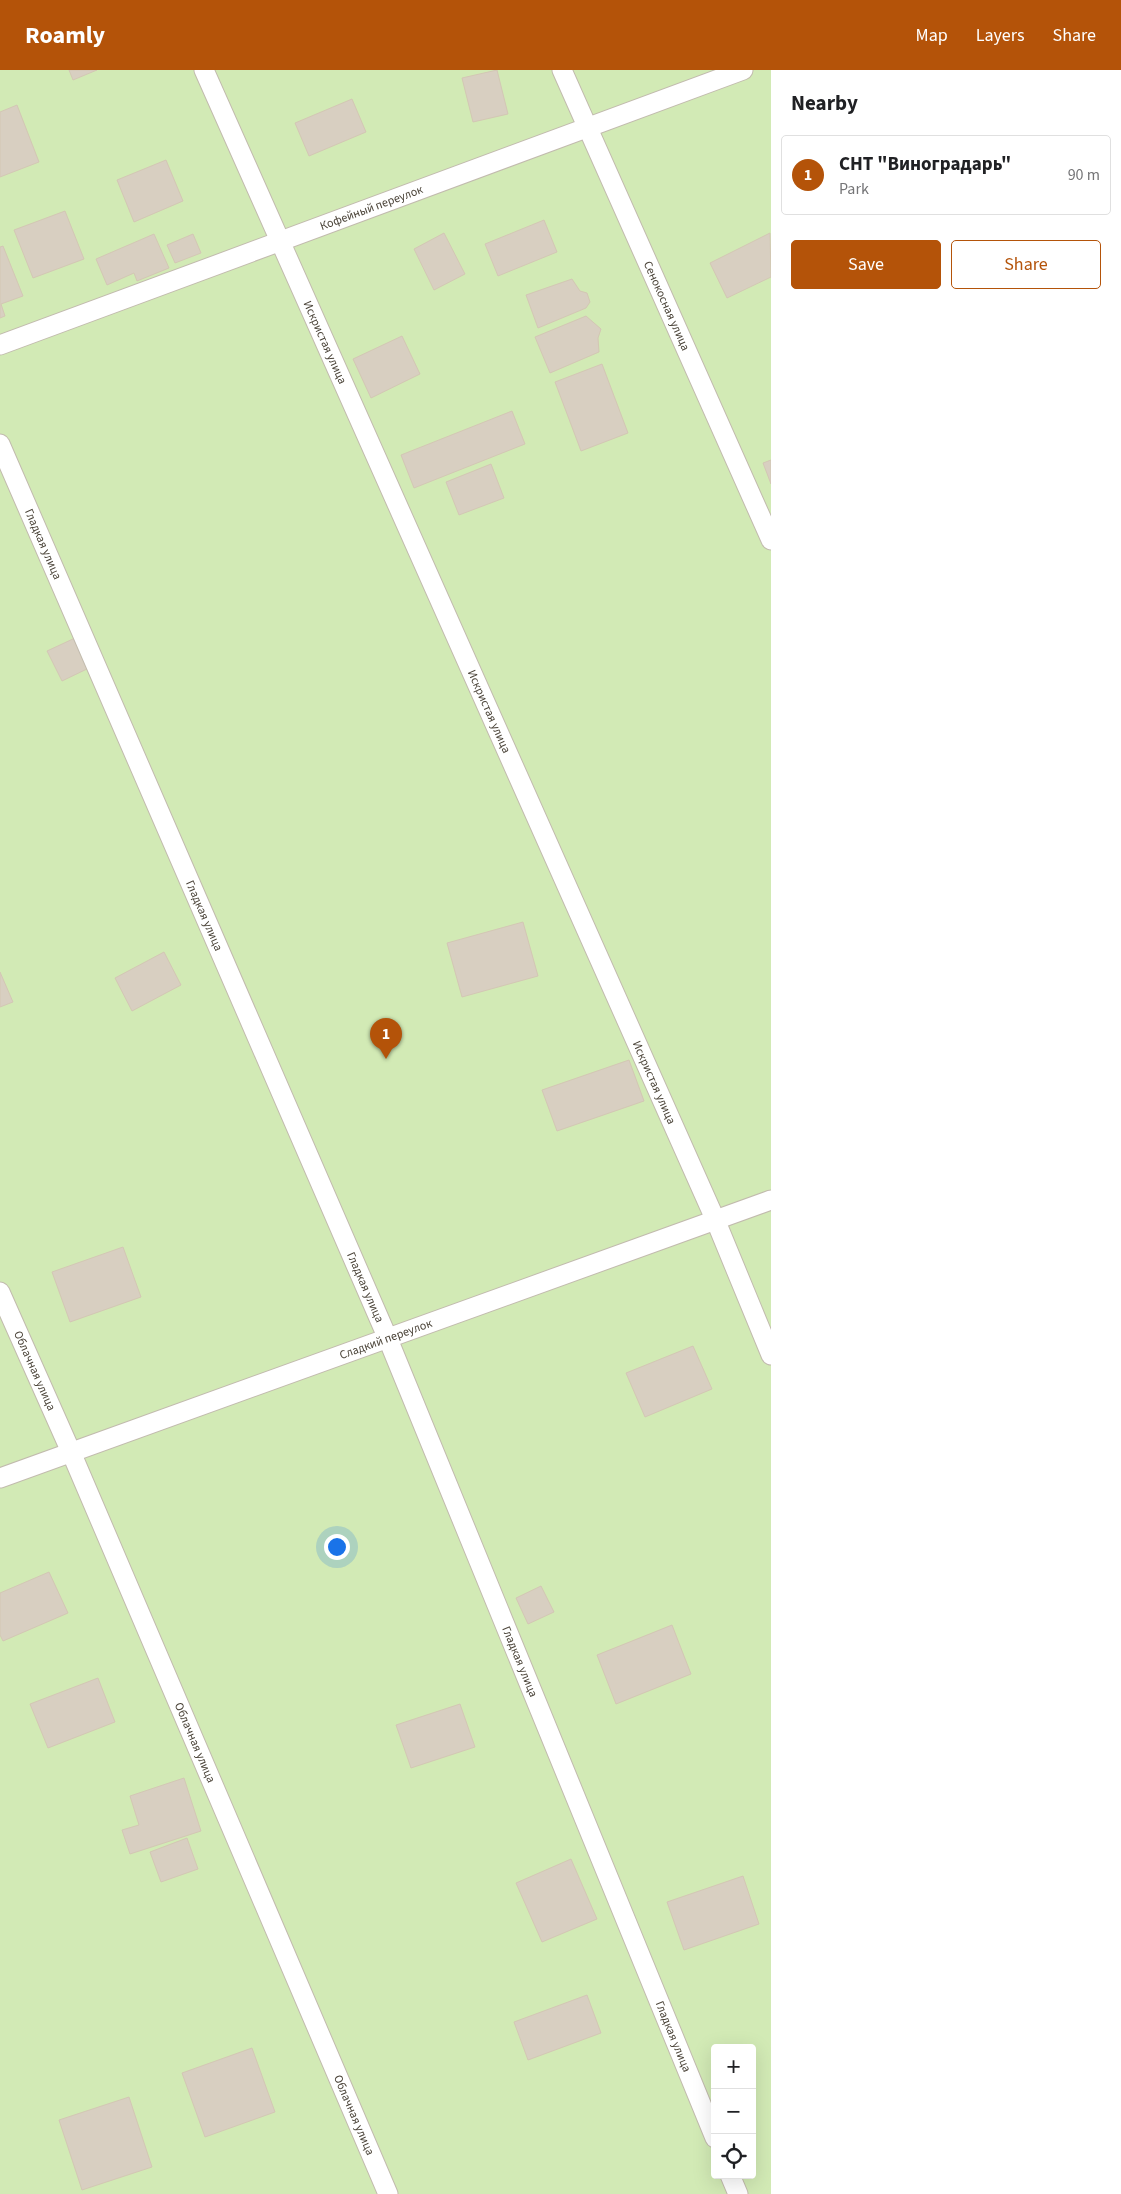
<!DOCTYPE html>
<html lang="en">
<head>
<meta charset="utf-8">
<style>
	body { margin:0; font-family:"Source Sans 3",sans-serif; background:#f6f6f6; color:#202124 }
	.controls { position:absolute; right:15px; bottom:15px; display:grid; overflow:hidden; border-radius:5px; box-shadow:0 5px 20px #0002 }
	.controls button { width:45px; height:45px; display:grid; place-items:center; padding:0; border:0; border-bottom:1px solid #e0e0e0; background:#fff; color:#202124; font:25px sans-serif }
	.you { position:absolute; left:336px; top:1476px; width:18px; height:18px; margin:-12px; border:4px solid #fff; border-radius:50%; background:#1a73e8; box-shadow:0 0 0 8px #1a73e833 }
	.badge { display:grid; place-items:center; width:32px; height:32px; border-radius:50%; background:#b45309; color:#fff; font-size:16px; font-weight:700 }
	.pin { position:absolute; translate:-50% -41px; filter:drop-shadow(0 1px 2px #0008) }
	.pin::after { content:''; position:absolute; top:26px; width:18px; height:15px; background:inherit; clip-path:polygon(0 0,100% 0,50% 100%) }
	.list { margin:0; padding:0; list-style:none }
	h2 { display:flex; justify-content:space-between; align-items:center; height:65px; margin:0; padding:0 20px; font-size:21px }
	h2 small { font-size:16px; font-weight:400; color:#757577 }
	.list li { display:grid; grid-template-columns:32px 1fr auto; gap:15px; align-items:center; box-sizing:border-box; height:80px; margin:0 10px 10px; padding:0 10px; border:1px solid #e0e0e0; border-radius:5px }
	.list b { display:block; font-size:19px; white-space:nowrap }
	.list p { margin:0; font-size:16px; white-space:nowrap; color:#757577 }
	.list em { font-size:16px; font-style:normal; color:#757577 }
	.actions { display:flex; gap:10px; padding:15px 20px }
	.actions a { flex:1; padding:11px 0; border:1px solid #b45309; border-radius:5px; text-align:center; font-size:18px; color:#b45309 }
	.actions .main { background:#b45309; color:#fff }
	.icon { flex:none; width:28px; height:28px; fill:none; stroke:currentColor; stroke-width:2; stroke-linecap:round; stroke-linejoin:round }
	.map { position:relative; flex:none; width:771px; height:2124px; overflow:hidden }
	header { display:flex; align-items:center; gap:30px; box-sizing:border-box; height:70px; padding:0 25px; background:#b45309; color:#fff }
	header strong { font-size:24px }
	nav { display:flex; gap:28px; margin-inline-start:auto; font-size:18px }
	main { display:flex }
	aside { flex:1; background:#fff }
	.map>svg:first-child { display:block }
	.green { fill:#d2eab5; fill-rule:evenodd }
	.building { fill:#d8cfc1; stroke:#d3c7b4 }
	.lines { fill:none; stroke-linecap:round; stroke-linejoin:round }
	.lane-casing { stroke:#c2bbae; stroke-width:21 }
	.lane { stroke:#fff; stroke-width:19 }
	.labels { text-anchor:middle; stroke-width:4.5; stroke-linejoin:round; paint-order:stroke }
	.street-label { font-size:12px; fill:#4b4439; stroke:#fff }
</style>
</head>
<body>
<header>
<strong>Roamly</strong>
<nav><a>Map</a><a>Layers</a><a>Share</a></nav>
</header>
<main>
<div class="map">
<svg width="771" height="2124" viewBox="0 0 771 2124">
	<rect width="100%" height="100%" fill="#f6f3ec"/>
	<!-- green -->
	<path class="green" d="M0,0H771V2124H0ZM715,1978H752V2105H715Z"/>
	<!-- building -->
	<path class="building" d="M69,0H97L73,10Z
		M497,0L508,44L473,52L462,8Z
		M352,29L366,62L309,86L295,53Z
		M17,35L39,92L0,107V42Z
		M166,90L183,131L134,152L117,110Z
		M65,141L84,189L33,208L14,160Z
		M544,150L557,182L498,206L485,174Z
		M444,163L465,204L434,220L414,179Z
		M770,163L771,207L727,228L710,193Z
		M154,164L169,198L137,211L134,203L107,215L96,189Z
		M193,164L201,183L175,193L167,175Z
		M3,176L23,226L1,234L5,246L0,248V177Z
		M572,209L580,221L587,223L590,232L586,238L538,258L526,225Z
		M586,246L601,259L598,268L599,282L550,303L535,267Z
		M402,266L420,304L371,328L353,289Z
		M602,294L628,363L581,381L555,312Z
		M512,341L525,374L414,418L401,385Z
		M771,390V414L763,393Z
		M491,394L504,428L459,445L446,412Z
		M75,568L89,598L62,611L47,581Z
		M523,852L538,906L462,927L447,873Z
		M164,882L181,915L132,941L115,908Z
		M0,902L13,932L0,937Z
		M629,990L644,1031L557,1061L542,1020Z
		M123,1177L141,1227L70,1252L52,1202Z
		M693,1276L712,1319L645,1347L626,1303Z
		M49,1502L68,1543L3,1571L0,1565V1523Z
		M541,1516L554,1542L528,1554L516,1528Z
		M672,1555L691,1604L616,1634L597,1585Z
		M98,1608L115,1652L48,1678L30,1634Z
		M460,1634L475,1677L411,1698L396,1655Z
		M184,1708L201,1761L130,1784L122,1760L139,1755L130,1726Z
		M187,1768L198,1799L161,1812L150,1782Z
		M571,1789L597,1849L542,1872L516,1813Z
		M743,1806L759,1854L684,1880L667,1832Z
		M587,1925L601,1963L528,1990L514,1952Z
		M252,1978L275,2042L205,2067L182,2003Z
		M129,2027L152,2097L82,2120L59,2050Z"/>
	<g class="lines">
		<defs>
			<g id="lane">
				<path id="s1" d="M204,0L715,1149L771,1285"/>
				<path id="s2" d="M562,0L771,470"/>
				<path id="s3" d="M0,275L743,0"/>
				<path id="s4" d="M0,374L388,1269L715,2068"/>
				<path id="s5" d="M0,1222L71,1382L388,2124"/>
				<path id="s6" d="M0,1408L771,1130"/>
				<path d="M730,2105L738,2124"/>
			</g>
		</defs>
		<!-- lane casing -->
		<use href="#lane" class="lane-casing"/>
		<!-- lane -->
		<use href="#lane" class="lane"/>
	</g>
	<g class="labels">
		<!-- street labels -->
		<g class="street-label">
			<text dy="4" stroke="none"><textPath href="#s3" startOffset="396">Кофейный переулок</textPath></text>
			<text dy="4" stroke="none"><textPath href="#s2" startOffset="258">Сенокосная улица</textPath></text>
			<text dy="4" stroke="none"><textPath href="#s1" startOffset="298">Искристая улица</textPath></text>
			<text dy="4" stroke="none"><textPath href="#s4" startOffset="109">Гладкая улица</textPath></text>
			<text dy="4" stroke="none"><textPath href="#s1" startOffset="702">Искристая улица</textPath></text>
			<text dy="4" stroke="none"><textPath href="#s4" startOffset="514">Гладкая улица</textPath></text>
			<text dy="4" stroke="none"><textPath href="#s1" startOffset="1108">Искристая улица</textPath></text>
			<text dy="4" stroke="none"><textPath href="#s4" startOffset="919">Гладкая улица</textPath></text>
			<text dy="4" stroke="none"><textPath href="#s6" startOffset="410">Сладкий переулок</textPath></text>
			<text dy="4" stroke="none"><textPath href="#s5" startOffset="86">Облачная улица</textPath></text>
			<text dy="4" stroke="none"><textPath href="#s4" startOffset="1324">Гладкая улица</textPath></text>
			<text dy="4" stroke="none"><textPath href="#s5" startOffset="491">Облачная улица</textPath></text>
			<text dy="4" stroke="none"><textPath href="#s4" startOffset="1729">Гладкая улица</textPath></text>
			<text dy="4" stroke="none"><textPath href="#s5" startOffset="896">Облачная улица</textPath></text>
		</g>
	</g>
</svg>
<div class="controls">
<button>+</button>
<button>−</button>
<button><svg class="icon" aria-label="locate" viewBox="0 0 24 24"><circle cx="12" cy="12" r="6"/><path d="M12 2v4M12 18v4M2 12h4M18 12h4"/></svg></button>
</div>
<div class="you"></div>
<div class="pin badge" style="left:386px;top:989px">1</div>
</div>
<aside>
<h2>Nearby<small></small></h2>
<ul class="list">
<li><span class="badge">1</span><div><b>СНТ &quot;Виноградарь&quot;</b><p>Park</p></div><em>90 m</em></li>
</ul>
<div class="actions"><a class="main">Save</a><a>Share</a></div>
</aside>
</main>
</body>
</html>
